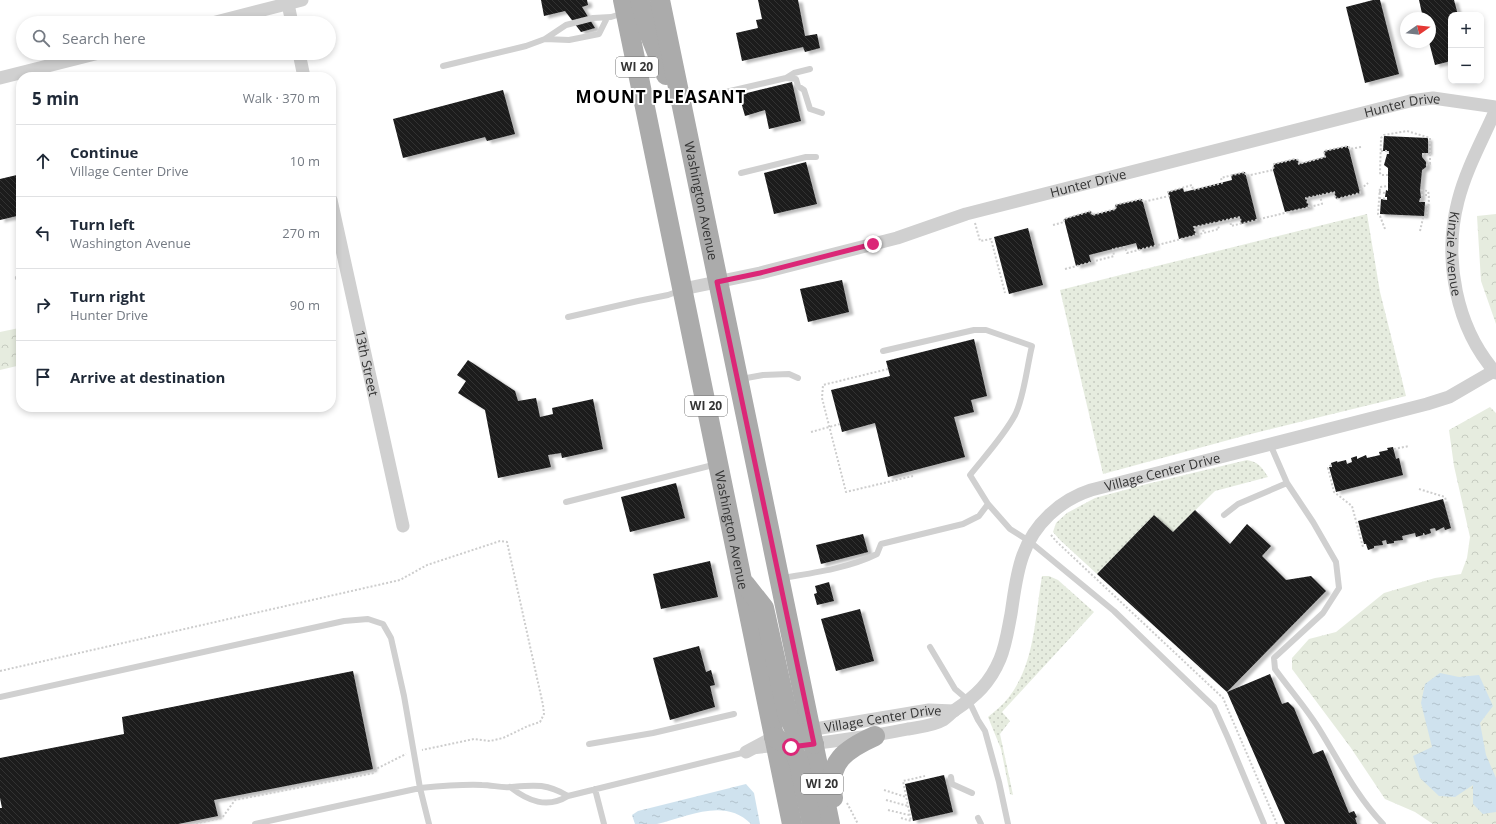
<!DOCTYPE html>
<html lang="en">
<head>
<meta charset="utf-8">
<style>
	body { margin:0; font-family:"Open Sans",sans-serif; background:#f6f6f7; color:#1f2937 }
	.controls { position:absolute; right:12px; top:12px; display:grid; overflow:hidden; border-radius:8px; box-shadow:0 2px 6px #0003 }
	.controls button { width:36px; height:36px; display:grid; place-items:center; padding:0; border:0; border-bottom:1px solid #e0e1e3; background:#fff; color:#1f2937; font:20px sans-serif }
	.compass { position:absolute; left:1400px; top:12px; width:36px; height:36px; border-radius:50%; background:#fff; box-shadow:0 2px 6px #0003; rotate:76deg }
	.stop { position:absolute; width:12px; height:12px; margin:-9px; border:3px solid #db2777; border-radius:50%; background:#fff }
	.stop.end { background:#db2777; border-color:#fff; box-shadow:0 1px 4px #0008 }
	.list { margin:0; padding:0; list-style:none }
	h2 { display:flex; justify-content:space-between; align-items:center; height:52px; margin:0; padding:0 16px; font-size:17px }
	h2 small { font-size:13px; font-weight:400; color:#747a83 }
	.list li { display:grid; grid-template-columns:26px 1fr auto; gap:12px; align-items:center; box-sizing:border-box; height:72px; padding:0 16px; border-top:1px solid #e0e1e3 }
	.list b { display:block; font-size:15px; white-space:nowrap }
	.list p { margin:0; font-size:13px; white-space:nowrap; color:#747a83 }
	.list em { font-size:13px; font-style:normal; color:#747a83 }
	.icon { flex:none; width:22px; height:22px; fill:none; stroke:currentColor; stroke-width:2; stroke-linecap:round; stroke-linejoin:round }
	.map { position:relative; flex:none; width:1496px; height:824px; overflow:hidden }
	.search { position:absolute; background:#fff; box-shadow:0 2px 6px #0003; left:16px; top:16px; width:320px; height:44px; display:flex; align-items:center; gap:10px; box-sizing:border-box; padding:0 14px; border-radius:22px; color:#747a83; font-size:15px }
	.panel { position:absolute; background:#fff; box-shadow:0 2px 6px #0003; left:16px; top:72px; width:320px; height:340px; border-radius:16px }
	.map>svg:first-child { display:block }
	.grass { fill:url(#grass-dots) }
	.forest { fill:url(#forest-crowns) }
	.water { fill:url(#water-ripples) }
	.building { fill:url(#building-back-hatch); filter:url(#shadow) }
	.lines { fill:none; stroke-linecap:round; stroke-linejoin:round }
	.path { stroke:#cdcdcd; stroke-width:2; stroke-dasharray:2 2; stroke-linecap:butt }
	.lane { stroke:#d0d0d0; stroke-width:6 }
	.street { stroke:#d0d0d0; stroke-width:13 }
	.primary { stroke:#ababab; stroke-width:20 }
	.route { stroke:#db2777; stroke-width:5 }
	.labels { text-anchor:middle; stroke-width:4; stroke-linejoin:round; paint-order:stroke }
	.shield { fill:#fff; stroke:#707070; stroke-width:1 }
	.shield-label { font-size:12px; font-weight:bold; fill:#333 }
	.street-label { font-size:13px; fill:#333; stroke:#fff }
	.district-label { font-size:17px; font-weight:bold; letter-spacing:1px; fill:#000; stroke:#fff }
</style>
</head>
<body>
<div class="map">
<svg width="1496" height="824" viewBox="0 0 1496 824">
	<defs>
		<pattern id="grass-dots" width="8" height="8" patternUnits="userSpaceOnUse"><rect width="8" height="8" fill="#e6ecdf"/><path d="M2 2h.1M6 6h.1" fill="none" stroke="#c6cbc0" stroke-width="1.8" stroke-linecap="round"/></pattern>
		<pattern id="forest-crowns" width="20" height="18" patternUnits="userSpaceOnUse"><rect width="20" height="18" fill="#e6ecdf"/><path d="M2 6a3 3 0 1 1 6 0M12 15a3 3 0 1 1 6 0" fill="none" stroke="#c6cbc0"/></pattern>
		<pattern id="water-ripples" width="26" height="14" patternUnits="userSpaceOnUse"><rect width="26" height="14" fill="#cfe2ee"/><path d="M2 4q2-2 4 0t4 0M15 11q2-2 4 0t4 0" fill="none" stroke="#b2c2cd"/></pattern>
		<pattern id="building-back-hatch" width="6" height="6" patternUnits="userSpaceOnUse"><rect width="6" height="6" fill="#1a1a1a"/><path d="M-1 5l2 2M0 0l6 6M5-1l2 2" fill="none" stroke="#333"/></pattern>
		<filter id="shadow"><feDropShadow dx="4.5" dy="2.5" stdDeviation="1" flood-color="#0004"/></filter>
	</defs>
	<rect width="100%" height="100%" fill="#fff"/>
	<!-- grass -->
	<path class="grass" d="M1367,214L1380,292L1406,396L1247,435L1103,474L1060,290Z
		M1247,460C1258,462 1262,467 1268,477L1215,491L1173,532L1154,515L1097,574L1060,540L1053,532L1056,523L1067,513L1095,498L1147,484Z
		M1042,576H1049L1058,580L1094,612L1002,712L1010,721L1000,734L1013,795L1010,794L1001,749L988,717C995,711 1003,705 1009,697C1035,663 1035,617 1042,576Z"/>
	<!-- forest -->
	<path class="forest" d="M1496,214V324L1481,281L1477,216Z
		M19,328L21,334V365L0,370V332Z
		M1490,407L1496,413V824H1433L1415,812L1385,799L1351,748L1292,669V658L1309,639L1336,632L1384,593L1435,578L1461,574L1467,558L1470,537L1454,466L1449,430Z"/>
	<!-- water -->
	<path class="water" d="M1440,673L1459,677L1479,675L1493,706L1480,723L1486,755L1496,778V812L1483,814L1473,804V785L1455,797L1439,796L1420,778L1413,756L1432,747L1421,703L1425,684Z
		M746,784L754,793L760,824H751C725,797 687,817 657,824C650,824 642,824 635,824L632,815L638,811Z"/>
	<!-- building -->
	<path class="building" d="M541,0H587L588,5L582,7L595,28L581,32L565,11L544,16Z
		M758,0H798L805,36L817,34L820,48L805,52L803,47L742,61L736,33L758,28L756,20L762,19Z
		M1373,0H1380L1399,74L1365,83L1346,7Z
		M1419,0H1454L1458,15H1451V61L1435,65L1429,42L1430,18H1423Z
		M792,82L801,121L769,129L765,110L745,116L739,95Z
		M503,90L515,134L487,141L485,137L403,158L393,119Z
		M1384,136L1428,138V153H1422V157L1426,162V167L1422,170L1420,190L1421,198H1420L1419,202H1425L1424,216L1380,214L1381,199L1387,200V197H1385L1386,190L1388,191V168L1384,165L1387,154H1389V151H1383Z
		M1348,146L1360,193L1336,199L1334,192L1306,198L1309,207L1285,212L1273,170L1274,164L1295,159L1298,160L1299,164L1325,157L1324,151Z
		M806,162L817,204L774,214L764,173Z
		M1245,172L1257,220L1241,224L1240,217L1194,227L1196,235L1179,239L1168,192L1183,188L1184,192L1232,180L1231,175Z
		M21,174V215L0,220V179Z
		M1142,199L1155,246L1138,250L1136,243L1089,255L1091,262L1076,266L1064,219L1091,211L1092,215L1116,209L1115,205Z
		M1028,228L1043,285L1009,294L994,237Z
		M842,280L849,312L808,322L800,289Z
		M974,339L987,396L971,400L974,412L954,417L965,457L888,477L875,423L842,432L831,390L890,376L886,361Z
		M468,360L515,391L518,401L536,398L540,417L553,414L552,408L593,399L603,449L562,458L561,453L548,455L551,467L498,478L485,410L458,393L466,381L457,375Z
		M1393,447L1396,459L1399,458L1403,475L1336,492L1329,467H1332L1331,463L1337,461L1338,463V462L1346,460L1347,464L1352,462L1351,458L1357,456V459L1366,455L1367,458L1380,455L1379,452L1388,450L1387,448Z
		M676,483L685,518L630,532L621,497Z
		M1443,499L1451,528L1445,530L1444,527L1436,531L1435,528L1430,529L1431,533L1425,535L1424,533H1423V535L1416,537L1415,533L1402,536L1403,540L1394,541V543L1387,544L1386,540L1382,541L1383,545L1374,546V548L1368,550L1366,544H1364L1358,521Z
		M1195,510L1230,544L1247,524L1271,546L1262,556L1286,580L1311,576L1326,591L1227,692L1097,574L1154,515L1173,532Z
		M863,534L868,552L821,564L816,545Z
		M710,561L718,597L661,609L653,574Z
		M829,582L834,601L817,605L814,594L817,593L815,586Z
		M860,609L874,661L836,671L821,619Z
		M699,646L706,672L711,670L715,685L710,686L715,707L670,720L653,658Z
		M353,671L373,769L214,800L218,816L178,824H0V808H2L0,798V758L124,734L122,717Z
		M1270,674L1282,704L1288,702L1294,708L1313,754L1323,750L1349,813L1354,811L1357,817L1355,818L1357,824H1285L1227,692Z
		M944,775L953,812L913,821L905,784Z"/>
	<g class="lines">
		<!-- path -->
		<path class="path" d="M1381,151H1388
			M1422,154H1431
			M1388,175H1381L1380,173L1381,138L1384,135L1407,131L1430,138V164L1426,165
			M1379,192L1385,193
			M1421,195H1429
			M1379,198L1386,199
			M1309,207L1306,198L1320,195
			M1230,219L1240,217L1241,224
			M975,223L980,241L991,239L1005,293
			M1053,225L1064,222V219L1091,211L1092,215L1116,209L1115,205L1142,199L1143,202L1169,196L1168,192L1192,185L1193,190L1222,183L1221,178L1245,172L1246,176L1273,170L1274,164L1295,159L1298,160L1299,164L1325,157L1324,151L1348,146L1350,149L1361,147
			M1202,226L1204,233
			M1385,229L1380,216L1378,214L1380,187L1388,186
			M1420,231L1423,218L1427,216C1428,209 1430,198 1428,191L1420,190
			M1196,235L1194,227L1217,222
			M1065,269L1114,256L1113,249L1125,247L1127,253L1219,229L1217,222L1230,219L1231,226L1322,204L1320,195L1334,192L1336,199L1360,193L1361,189L1368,183
			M888,369L823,385L822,398L846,492L913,476
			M811,432L840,424
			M1394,449L1409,446
			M1331,465L1328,468L1334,492L1352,506L1363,547
			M1419,489L1445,497L1452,525
			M1051,535L1057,542L1223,698L1277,824
			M0,671L400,580L427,565L500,541L507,542L543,705L544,714L540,722L528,726L503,738L490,741L474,739L422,750
			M884,790L906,797
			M886,800L908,806
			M847,803L858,824
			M888,810L909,815
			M901,818L911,821L903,781L925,776
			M192,824L222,818L235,800L374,773L378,768L406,754"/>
		<!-- lane -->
		<path class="lane" d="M545,39L569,40L599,34L607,18
			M443,66L526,46L545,39L566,25L593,18L611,17L624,13
			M786,78L794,73L810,69
			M717,94L786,78L796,79L798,86L804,90L810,109L822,113
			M741,173L806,157H816
			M18,278L21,282
			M568,317L638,301L668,295L679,291
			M883,351L974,330H986L1032,346C1027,366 1024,398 1015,415C1003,437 985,456 970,475L988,504L1010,529L1029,541L1114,611L1214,707L1228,738L1264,824
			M741,379L763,375L789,374L798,378
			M1270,444L1287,483L1313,522L1336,562L1339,588L1323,613L1274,658L1275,669C1290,690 1308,710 1321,732C1340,763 1357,797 1383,824
			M566,502L717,464
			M1224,515L1238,504L1287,483
			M782,578C813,573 849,568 877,554L881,544L963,524L979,516L988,504
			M930,647L955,689L969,701L978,720L985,731L999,782L1008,824
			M0,697L344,621L368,619L383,624L391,638L404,696L420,788L429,824
			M589,744L653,733L734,714
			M951,777L952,784L972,793
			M510,787C528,801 547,809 568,796L746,752L775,749
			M595,789L604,824
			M978,818L981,824
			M255,824L420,788C441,786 462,784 482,785C492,785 501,788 510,787C534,785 546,783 568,796"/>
		<!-- street -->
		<g class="street">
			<path d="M288,4L292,23"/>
			<path d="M212,23L302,0"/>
			<path d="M299,53L304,77"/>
			<path d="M0,78L99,53"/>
			<path id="s1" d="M1496,109C1483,139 1466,169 1458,201C1443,259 1456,328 1496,373"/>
			<path id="s2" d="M331,200L403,526"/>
			<path id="s3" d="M683,289L760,273L897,238L966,214L1410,101L1433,98L1496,107"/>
			<path id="s4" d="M803,731L929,710L954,711"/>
			<path id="s5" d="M806,745C840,740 874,736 908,729C919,727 933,726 943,720C947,717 951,713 955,710C976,696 990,683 1000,659C1006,645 1008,629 1011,614C1014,595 1016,574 1023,555C1034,524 1060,500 1091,490L1427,404L1449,397L1494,371"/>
			<path d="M746,752L774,737L780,735"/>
		</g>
		<!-- primary -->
		<g class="primary">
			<path id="s6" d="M623,0L792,824"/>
			<path d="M640,0L649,33L666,75"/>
			<path id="s7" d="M660,0L830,824"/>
			<path d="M745,584L764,608L788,716L796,732L814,744"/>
			<path d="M774,737L791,747L798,759L812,824"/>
			<path d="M833,798C826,762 846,749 875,736"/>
		</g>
	</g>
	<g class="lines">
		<!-- route -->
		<path class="route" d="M791,747L814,744L717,282L760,273L873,244"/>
	</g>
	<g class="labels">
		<!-- shield labels -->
		<g class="shield">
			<rect x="616" y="57" width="42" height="20" rx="3"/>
			<rect x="685" y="396" width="42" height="20" rx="3"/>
			<rect x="801" y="774" width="42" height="20" rx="3"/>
		</g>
		<g class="shield-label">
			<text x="637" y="71">WI 20</text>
			<text x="706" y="410">WI 20</text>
			<text x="822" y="788">WI 20</text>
		</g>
		<!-- street labels -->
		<g class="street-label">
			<text dy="5" stroke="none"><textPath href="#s3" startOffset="743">Hunter Drive</textPath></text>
			<text dy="5" stroke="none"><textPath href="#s3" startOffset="419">Hunter Drive</textPath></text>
			<text dy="5" stroke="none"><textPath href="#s7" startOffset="205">Washington Avenue</textPath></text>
			<text dy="5" stroke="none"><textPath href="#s1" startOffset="153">Kinzie Avenue</textPath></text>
			<text dy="5" stroke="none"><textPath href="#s2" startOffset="167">13th Street</textPath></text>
			<text dy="5" stroke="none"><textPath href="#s5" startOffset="502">Village Center Drive</textPath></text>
			<text dy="5" stroke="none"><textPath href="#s6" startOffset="541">Washington Avenue</textPath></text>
			<text dy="5" stroke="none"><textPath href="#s4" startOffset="81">Village Center Drive</textPath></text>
		</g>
		<!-- district labels -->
		<g class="district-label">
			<text x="661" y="103">MOUNT PLEASANT</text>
		</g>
	</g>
</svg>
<div class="controls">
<button>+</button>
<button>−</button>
</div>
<svg class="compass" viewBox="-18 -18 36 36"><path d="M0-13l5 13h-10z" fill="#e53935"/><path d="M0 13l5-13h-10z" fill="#747a83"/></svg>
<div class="stop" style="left:791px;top:747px"></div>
<div class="stop end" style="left:873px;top:244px"></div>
<div class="search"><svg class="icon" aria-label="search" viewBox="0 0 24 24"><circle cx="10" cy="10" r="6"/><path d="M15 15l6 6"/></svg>Search here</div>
<section class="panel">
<h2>5 min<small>Walk · 370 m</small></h2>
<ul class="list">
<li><svg class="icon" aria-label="ahead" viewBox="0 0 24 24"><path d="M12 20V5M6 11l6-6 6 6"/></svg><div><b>Continue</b><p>Village Center Drive</p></div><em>10 m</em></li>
<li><svg class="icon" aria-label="left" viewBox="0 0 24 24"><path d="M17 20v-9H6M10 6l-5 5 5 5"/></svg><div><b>Turn left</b><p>Washington Avenue</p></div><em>270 m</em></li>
<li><svg class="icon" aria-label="right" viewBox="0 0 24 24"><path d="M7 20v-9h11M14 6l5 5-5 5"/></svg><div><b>Turn right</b><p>Hunter Drive</p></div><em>90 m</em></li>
<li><svg class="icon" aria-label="arrive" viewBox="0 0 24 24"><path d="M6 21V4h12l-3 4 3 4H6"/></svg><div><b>Arrive at destination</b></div></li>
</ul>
</section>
</div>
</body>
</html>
